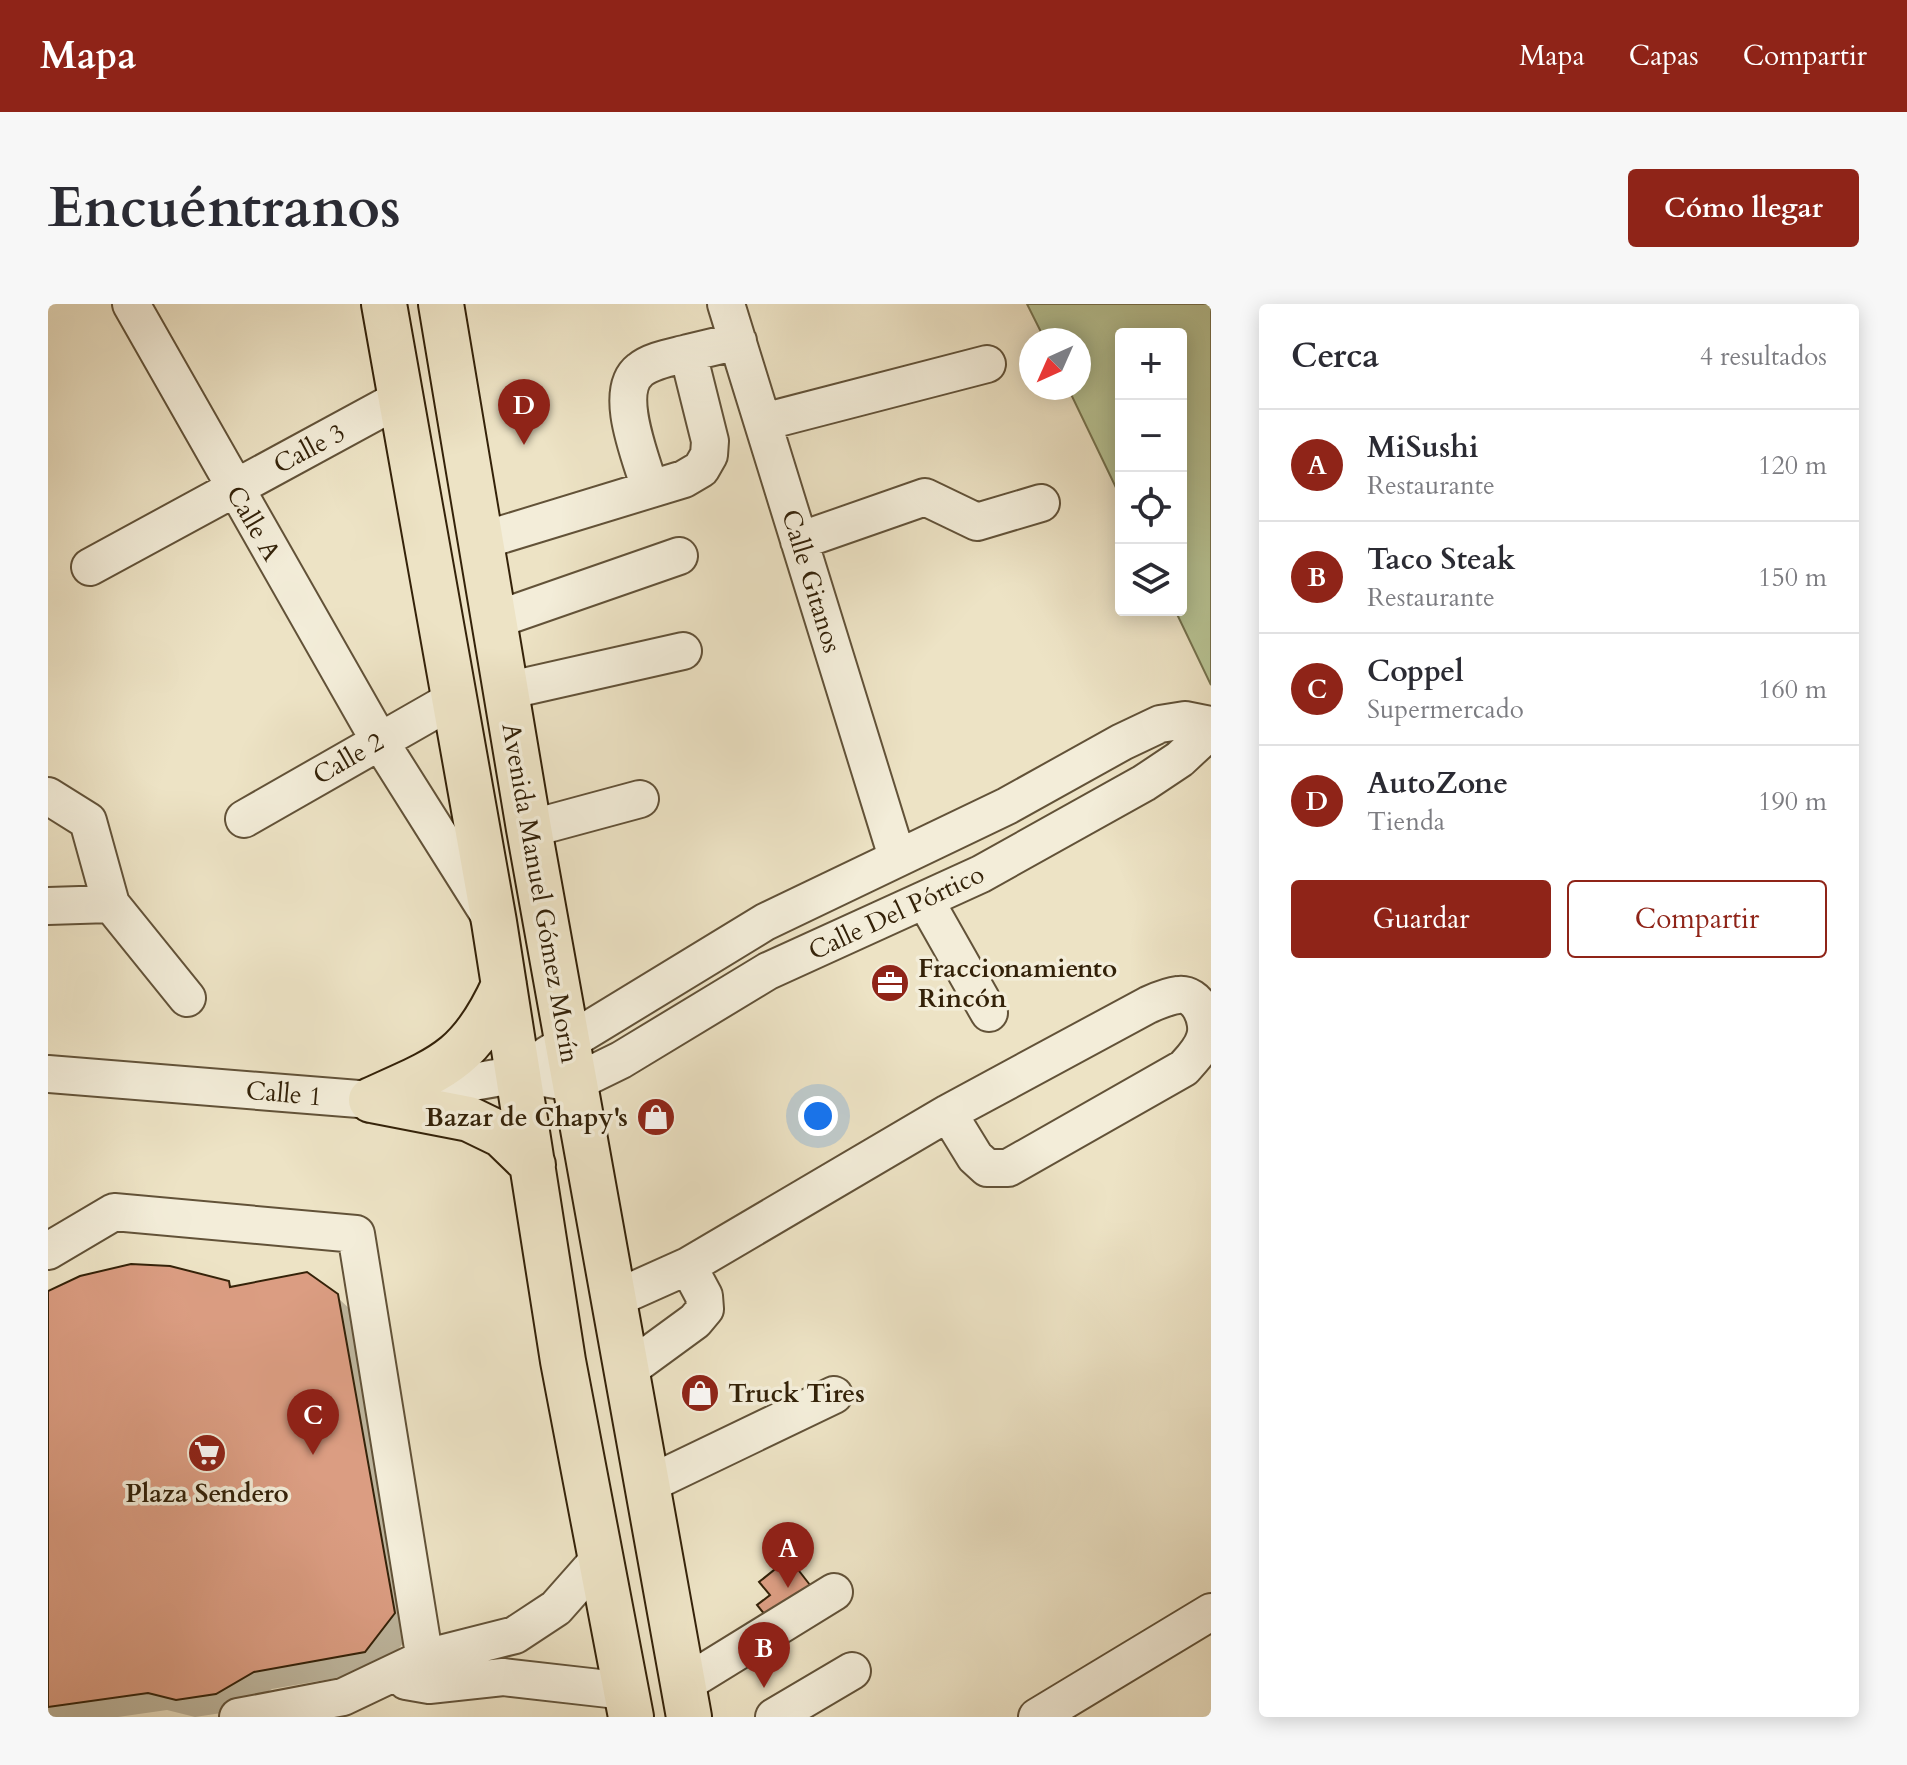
<!DOCTYPE html>
<html lang="es">
<head>
<meta charset="utf-8">
<style>
	body { margin:0; font-family:Cardo,serif; background:#f7f7f7; color:#2b2b33 }
	.controls { position:absolute; right:24px; top:24px; display:grid; overflow:hidden; border-radius:8px; box-shadow:0 4px 20px #0003 }
	.controls button { width:72px; height:72px; display:grid; place-items:center; padding:0; border:0; border-bottom:2px solid #e1e1e2; background:#fff; color:#2b2b33; font:40px sans-serif }
	.compass { position:absolute; left:971px; top:24px; width:72px; height:72px; border-radius:50%; background:#fff; box-shadow:0 4px 20px #0003; rotate:225deg }
	.you { position:absolute; left:770px; top:812px; width:28px; height:28px; margin:-20px; border:6px solid #fff; border-radius:50%; background:#1a73e8; box-shadow:0 0 0 12px #1a73e833 }
	.badge { display:grid; place-items:center; width:52px; height:52px; border-radius:50%; background:#8f2418; color:#fff; font-size:26px; font-weight:700 }
	.pin { position:absolute; translate:-50% -66px; filter:drop-shadow(0 2px 4px #0008) }
	.pin::after { content:''; position:absolute; top:42px; width:28px; height:24px; background:inherit; clip-path:polygon(0 0,100% 0,50% 100%) }
	.list { margin:0; padding:0; list-style:none }
	h2 { display:flex; justify-content:space-between; align-items:center; height:104px; margin:0; padding:0 32px; font-size:34px }
	h2 small { font-size:26px; font-weight:400; color:#7c7c81 }
	.list li { display:grid; grid-template-columns:52px 1fr auto; gap:24px; align-items:center; box-sizing:border-box; height:112px; padding:0 32px; border-top:2px solid #e1e1e2 }
	.list b { display:block; font-size:30px; white-space:nowrap }
	.list p { margin:0; font-size:26px; white-space:nowrap; color:#7c7c81 }
	.list em { font-size:26px; font-style:normal; color:#7c7c81 }
	.actions { display:flex; gap:16px; padding:24px 32px }
	.actions a { flex:1; padding:18px 0; border:2px solid #8f2418; border-radius:8px; text-align:center; font-size:28px; color:#8f2418 }
	.actions .main { background:#8f2418; color:#fff }
	.icon { flex:none; width:44px; height:44px; fill:none; stroke:currentColor; stroke-width:2; stroke-linecap:round; stroke-linejoin:round }
	.map { position:relative; flex:none; width:1163px; height:1413px; overflow:hidden; border-radius:8px }
	header { display:flex; align-items:center; gap:48px; box-sizing:border-box; height:112px; padding:0 40px; background:#8f2418; color:#fff }
	header strong { font-size:38px }
	nav { display:flex; gap:44px; margin-inline-start:auto; font-size:28px }
	.intro { display:flex; align-items:center; justify-content:space-between; box-sizing:border-box; height:192px; padding:0 48px }
	h1 { margin:0; font-size:56px }
	.button { padding:20px 36px; border-radius:8px; background:#8f2418; color:#fff; font-size:28px; font-weight:700 }
	main { display:flex; gap:48px; padding:0 48px }
	aside { flex:1; background:#fff; border-radius:8px; box-shadow:0 4px 20px #0003 }
	.map>svg:first-child { display:block }
	.green { fill:#b8c495; stroke:#76734f; stroke-width:2 }
	.shadow { fill:#0003 }
	.building { fill:#db9d82; stroke:#342209; stroke-width:2 }
	.lines { fill:none; stroke-linecap:round; stroke-linejoin:round }
	.minor-casing { stroke:#625238; stroke-width:40 }
	.major-casing { stroke:#342209; stroke-width:48 }
	.minor { stroke:#f3edd9; stroke-width:36 }
	.major { stroke:#ede3c5; stroke-width:44 }
	.labels { text-anchor:middle; stroke-width:7; stroke-linejoin:round; paint-order:stroke }
	.street-label { font-size:26px; fill:#342209; stroke:#f3edd9 }
	.poi-label { font-size:26px; font-weight:bold; fill:#342209; stroke:#f3edd9; text-anchor:start }
</style>
</head>
<body>
<header>
<strong>Mapa</strong>
<nav><a>Mapa</a><a>Capas</a><a>Compartir</a></nav>
</header>
<div class="intro"><h1>Encuéntranos</h1><a class="button">Cómo llegar</a></div>
<main>
<div class="map">
<svg width="1163" height="1413" viewBox="0 0 1163 1413">
	<rect width="100%" height="100%" fill="#ede3c5"/>
	<filter id="stains"><feTurbulence type="fractalNoise" baseFrequency=".0025" numOctaves="4"/><feColorMatrix values="0 0 0 0 .2 0 0 0 0 .09 0 0 0 0 .02 0 0 0 .5 -.17"/></filter>
	<radialGradient id="worn" r=".72"><stop offset=".6" stop-color="#630" stop-opacity="0"/><stop offset="1" stop-color="#630" stop-opacity=".3"/></radialGradient>
	<!-- green -->
	<path class="green" d="M979,0H1163V381L1127,306H1133V30H1073V194L1020,84H1031V36H997Z"/>
	<!-- shadow -->
	<path class="shadow" d="M180,979L186,984L288,992L307,1010L364,1327L335,1366L224,1385L187,1407L147,1413L119,1406L70,1413H0V989Z"/>
	<!-- building -->
	<path class="building" d="M83,960L122,962L181,977L182,983L259,968L290,990L347,1309L317,1348L206,1368L168,1390L128,1396L100,1389L0,1403V987L32,972Z
		M741,1254L769,1290L727,1323L709,1301L722,1291L711,1278Z"/>
	<g class="lines">
		<defs>
			<path id="minor" d="M83,0L331,436L440,609
				M678,0L849,553
				M715,118L939,60
				M602,185C594,156 564,88 592,66C604,56 625,53 640,49
				M433,237L636,175L653,165L661,151L662,137L640,49L690,37
				M751,237L877,193L929,218L993,199
				M42,263L353,94
				M447,316L631,252
				M458,387L635,347
				M0,492L40,517L63,600L139,694
				M196,515L406,395
				M481,525L592,495
				M877,596L941,709
				M0,602L63,600
				M499,751L717,618L959,502L1074,438L1112,420L1137,416L1163,421
				M0,770L323,796L471,770L526,779L573,756L720,667L933,570L1096,479L1132,455L1163,426
				M0,947L66,908L308,930L381,1381
				M640,962L900,809L1100,701C1109,697 1120,692 1130,691C1150,688 1162,717 1157,733C1154,745 1144,755 1136,764L960,864H939L927,853L900,809
				M564,996L640,962L656,992L657,1005L647,1017L580,1066
				M601,1180L786,1091
				M358,1377L381,1381L455,1373L578,1387
				M635,1381L786,1288
				M190,1413L295,1393L377,1354L467,1331L508,1304L554,1252
				M726,1413L804,1367
				M989,1413L1163,1308"/>
			<path id="major" d="M336,0L446,618L515,1057L583,1413
				M393,0L481,525L641,1413
				M323,796C394,764 422,756 456,681
				M323,796L421,815L454,831L485,861"/>
		</defs>
		<!-- minor casing -->
		<use href="#minor" class="minor-casing"/>
		<!-- major casing -->
		<use href="#major" class="major-casing"/>
		<!-- minor -->
		<use href="#minor" class="minor"/>
		<!-- major -->
		<use href="#major" class="major"/>
	</g>
	<!-- icons -->
	<defs>
		<symbol id="office-disc" viewBox="-11 -11 22 22"><circle r="9.5" fill="#8f2418" stroke="#f3edd9"/><path d="M-6-3h4V-5.5h4V-3h4V5H-6ZM-1-4.5V-3h2v-1.5ZM-6 0V1H6V0Z" fill="#fff"/></symbol>
		<symbol id="shop-disc" viewBox="-11 -11 22 22"><circle r="9.5" fill="#8f2418" stroke="#f3edd9"/><path d="M-5-2.5h2.3a2.7 3.5 0 0 1 5.4 0H5L5.5 6h-11ZM-1.5-2.5h3a1.5 2.3 0 0 0-3 0Z" fill="#fff"/></symbol>
		<symbol id="supermarket-disc" viewBox="-11 -11 22 22"><circle r="9.5" fill="#8f2418" stroke="#f3edd9"/><path d="M-6-5.5h2.5l.6 2H6L4.5 2H-2.5L-4.4-4H-6ZM-1.5 3.2a1.3 1.3 0 1 0 .1 0ZM3 3.2a1.3 1.3 0 1 0 .1 0Z" fill="#fff"/></symbol>
	</defs>
	<g fill-rule="evenodd">
		<use href="#office-disc" x="820" y="657" width="44" height="44"/>
		<use href="#shop-disc" x="586" y="791" width="44" height="44"/>
		<use href="#shop-disc" x="630" y="1067" width="44" height="44"/>
		<use href="#supermarket-disc" x="137" y="1127" width="44" height="44"/>
	</g>
	<g class="labels">
		<!-- street labels -->
		<g class="street-label">
			<text transform="translate(261 144) rotate(-28)" y="9">Calle 3</text>
			<text transform="translate(206 219) rotate(60)" y="9">Calle A</text>
			<text transform="translate(764 277) rotate(73)" y="9">Calle Gitanos</text>
			<text transform="translate(300 454) rotate(-30)" y="9">Calle 2</text>
			<text transform="translate(493 589) rotate(80)" y="9">Avenida Manuel Gómez Morín</text>
			<text transform="translate(848 608) rotate(-25)" y="9">Calle Del Pórtico</text>
			<text transform="translate(236 789) rotate(5)" y="9">Calle 1</text>
		</g>
		<!-- poi labels -->
		<g class="poi-label">
			<text x="870" y="673">Fraccionamiento<tspan x="870" dy="30">Rincón</tspan></text>
			<text x="580" y="822" text-anchor="end">Bazar de Chapy's</text>
			<text x="680" y="1098">Truck Tires</text>
			<text x="159" y="1198" text-anchor="middle">Plaza Sendero</text>
		</g>
	</g>
	<rect width="100%" height="100%" filter="url(#stains)"/>
	<rect width="100%" height="100%" fill="url(#worn)"/>
</svg>
<div class="controls">
<button>+</button>
<button>−</button>
<button><svg class="icon" aria-label="locate" viewBox="0 0 24 24"><circle cx="12" cy="12" r="6"/><path d="M12 2v4M12 18v4M2 12h4M18 12h4"/></svg></button>
<button><svg class="icon" aria-label="layers" viewBox="0 0 24 24"><path d="M12 4l9 5-9 5-9-5zM3 14l9 5 9-5"/></svg></button>
</div>
<svg class="compass" viewBox="-18 -18 36 36"><path d="M0-13l5 13h-10z" fill="#e53935"/><path d="M0 13l5-13h-10z" fill="#7c7c81"/></svg>
<div class="you"></div>
<div class="pin badge" style="left:740px;top:1284px">A</div>
<div class="pin badge" style="left:716px;top:1384px">B</div>
<div class="pin badge" style="left:265px;top:1151px">C</div>
<div class="pin badge" style="left:476px;top:141px">D</div>
</div>
<aside>
<h2>Cerca<small>4 resultados</small></h2>
<ul class="list">
<li><span class="badge">A</span><div><b>MiSushi</b><p>Restaurante</p></div><em>120 m</em></li>
<li><span class="badge">B</span><div><b>Taco Steak</b><p>Restaurante</p></div><em>150 m</em></li>
<li><span class="badge">C</span><div><b>Coppel</b><p>Supermercado</p></div><em>160 m</em></li>
<li><span class="badge">D</span><div><b>AutoZone</b><p>Tienda</p></div><em>190 m</em></li>
</ul>
<div class="actions"><a class="main">Guardar</a><a>Compartir</a></div>
</aside>
</main>
</body>
</html>
